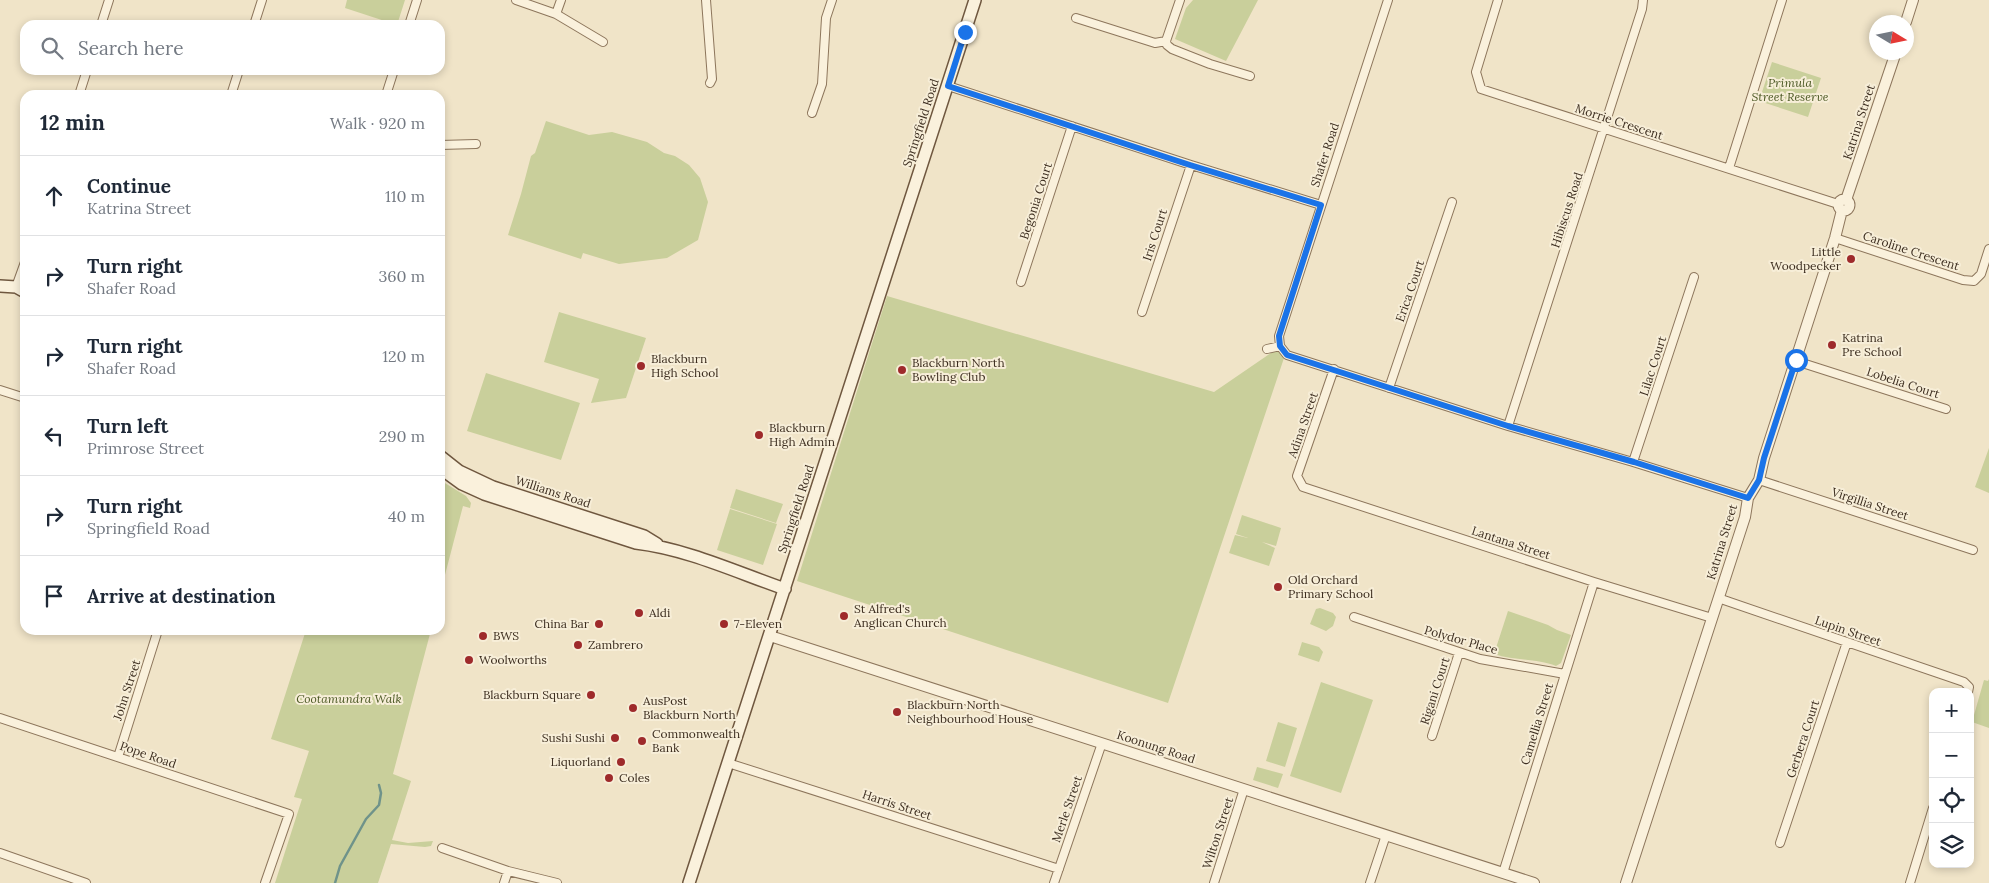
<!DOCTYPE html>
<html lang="en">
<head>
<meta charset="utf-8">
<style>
	body { margin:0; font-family:Lora,serif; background:#f6f6f7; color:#1f2937 }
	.controls { position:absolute; right:15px; bottom:15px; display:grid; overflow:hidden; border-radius:10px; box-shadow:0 2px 8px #0003 }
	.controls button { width:45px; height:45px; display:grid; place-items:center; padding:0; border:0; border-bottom:1px solid #e0e1e3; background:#fff; color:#1f2937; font:25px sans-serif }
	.compass { position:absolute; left:1869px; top:15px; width:45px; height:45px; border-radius:50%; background:#fff; box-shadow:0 2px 8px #0003; rotate:100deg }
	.stop { position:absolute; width:15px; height:15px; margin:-11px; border:4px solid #1a73e8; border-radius:50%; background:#fff }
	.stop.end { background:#1a73e8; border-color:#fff; box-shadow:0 1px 5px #0008 }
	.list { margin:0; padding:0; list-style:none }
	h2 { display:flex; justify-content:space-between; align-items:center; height:65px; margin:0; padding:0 20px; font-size:21px }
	h2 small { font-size:16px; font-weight:400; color:#747a83 }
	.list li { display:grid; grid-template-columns:32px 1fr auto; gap:15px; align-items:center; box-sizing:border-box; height:80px; padding:0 20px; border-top:1px solid #e0e1e3 }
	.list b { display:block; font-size:19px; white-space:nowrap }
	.list p { margin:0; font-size:16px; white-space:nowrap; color:#747a83 }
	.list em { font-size:16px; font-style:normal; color:#747a83 }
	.icon { flex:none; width:28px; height:28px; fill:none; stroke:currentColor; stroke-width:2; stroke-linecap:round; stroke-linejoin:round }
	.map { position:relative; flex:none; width:1989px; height:883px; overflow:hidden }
	.search { position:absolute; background:#fff; box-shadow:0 2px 8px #0003; left:20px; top:20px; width:425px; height:55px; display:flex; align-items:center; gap:12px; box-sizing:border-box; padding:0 18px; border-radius:15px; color:#747a83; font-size:19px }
	.panel { position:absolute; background:#fff; box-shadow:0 2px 8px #0003; left:20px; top:90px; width:425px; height:545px; border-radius:15px }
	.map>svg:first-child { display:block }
	.green { fill:#c9cf9b }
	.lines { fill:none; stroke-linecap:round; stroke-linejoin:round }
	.stream { stroke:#6f938a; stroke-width:2.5 }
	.minor-casing { stroke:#8d765c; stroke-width:10 }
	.tertiary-casing { stroke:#8d765c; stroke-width:12 }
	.secondary-casing { stroke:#6f573f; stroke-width:14 }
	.minor { stroke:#faf1dc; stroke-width:8 }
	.tertiary { stroke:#faf1dc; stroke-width:10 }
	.secondary { stroke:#faf1dc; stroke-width:11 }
	.route { stroke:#1a73e8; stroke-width:6 }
	.poi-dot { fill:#9e2a2b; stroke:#f7eed8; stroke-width:2 }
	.labels { text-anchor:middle; stroke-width:4; stroke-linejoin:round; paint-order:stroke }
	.park-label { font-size:12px; font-style:italic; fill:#4d5a26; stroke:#f7eed8 }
	.street-label { font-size:12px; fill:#3d2e20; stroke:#f7eed8 }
	.poi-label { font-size:12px; fill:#3d2e20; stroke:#f7eed8; text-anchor:start }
</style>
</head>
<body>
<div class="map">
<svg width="1989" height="883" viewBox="0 0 1989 883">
	<rect width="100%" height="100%" fill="#f0e4c8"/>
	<!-- green -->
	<path class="green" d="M347,0H405L397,25L345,8Z
		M1193,0H1258L1226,61L1175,39L1186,8Z
		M1772,62L1821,78L1808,117L1759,101Z
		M546,121L589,135L612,132L647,142L664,153L675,156L689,165L700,178L708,202L698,240L667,258L619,264L583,253L581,259L508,235L521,194L531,156L535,153Z
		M887,296L1214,392L1278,348L1284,358L1168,703L797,581Z
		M559,312L646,338L626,398L591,403L599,379L544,362Z
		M486,373L580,403L561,460L467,431Z
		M1989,448V493L1975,487Z
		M440,480L466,496L471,503L470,508L463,506L440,594Z
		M736,489L783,504L776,523L730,508Z
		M730,509L777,524L763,565L717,550Z
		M1242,515L1281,528L1276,546L1262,542L1275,548L1269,566L1229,553L1235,535L1248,538L1236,534Z
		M1320,608L1333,613L1336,617L1333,626L1326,631L1310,624L1316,609Z
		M1508,611L1548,625L1557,630L1571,635L1561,663L1556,666C1537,658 1514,661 1494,654Z
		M306,630H431L393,774L411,781L392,840L408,843L433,841L431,846L425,847L391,844L378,883H275L302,799L294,797L309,751L271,739Z
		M1302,642L1319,647L1323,652L1319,662L1298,655Z
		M1989,679V728L1972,722L1984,680L1988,681Z
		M1321,682L1373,700L1341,793L1290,776Z
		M1278,722L1297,728L1285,767L1266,761Z
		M1257,767L1283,774L1278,788L1253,780Z"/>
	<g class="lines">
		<!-- stream -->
		<path class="stream" d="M335,883L340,866L366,819L379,805L381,793L379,785"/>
		<defs>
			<path id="minor" d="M516,0L556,14L603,42
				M706,0L712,79L710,83
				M1388,0L1279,336L1280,346L1287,355L1508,426L1633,462L1748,498
				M1498,0L1476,72L1481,89L1838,204
				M556,14L561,0
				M1076,18L1155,43L1166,41L1167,45L1172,49L1210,64L1250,76
				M101,25L109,0
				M254,25L262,0
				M409,25L417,0
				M1166,41L1180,0
				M948,86L1191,165L1321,205
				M79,95L87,70
				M231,95L239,70
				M386,95L394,70
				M812,113L822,84L826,18L832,0
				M440,145L476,144
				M1729,168L1782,0
				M1835,238L1963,280L1974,281L1981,274L1989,249
				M1021,282L1072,126
				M16,287L25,262
				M1142,312L1191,165
				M1267,349L1280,346
				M1796,361L1946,409
				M1334,369L1297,476L1303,487L1594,582L1712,618
				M1389,388L1452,202
				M0,390L25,398
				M1508,426L1642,9L1643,0
				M1633,462L1694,277
				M1759,480L1973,550
				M1718,598L1964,682L1969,687L1968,692
				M1354,617L1480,659L1565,674
				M0,718L289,814L265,883
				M1432,736L1459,653
				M118,757L158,630
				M728,763L1059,869
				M1780,843L1847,642
				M442,848L508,871L557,883
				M0,853L86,883
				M1503,873L1594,582
				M504,883L508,871
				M1054,883L1102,743
				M1214,883L1244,789
				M1370,883L1386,835
				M1910,883L1933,808"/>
			<path id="tertiary" d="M1906,22L1913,0
				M1838.5 205a5.5 5.5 0 1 1 11 0a5.5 5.5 0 1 1-11 0Z
				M1846,200L1896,52
				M770,636L1534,883
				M1626,883L1745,517L1748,498L1759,480L1764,458L1835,238L1842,210"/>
			<path id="secondary" d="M0,286L16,287L25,292
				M440,456L459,471L493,487L644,536L657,544
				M440,468L462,484L484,494L636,543C687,549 736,572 785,589
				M689,883L975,0"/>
		</defs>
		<!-- minor casing -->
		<use href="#minor" class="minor-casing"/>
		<!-- tertiary casing -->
		<use href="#tertiary" class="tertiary-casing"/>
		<!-- secondary casing -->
		<use href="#secondary" class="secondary-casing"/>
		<!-- minor -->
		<use href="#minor" class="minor"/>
		<!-- tertiary -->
		<use href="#tertiary" class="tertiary"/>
		<!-- secondary -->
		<use href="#secondary" class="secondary"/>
	</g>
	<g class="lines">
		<!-- route -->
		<path class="route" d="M965,32L948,86L1190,165L1321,205L1279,336L1280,346L1287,355L1508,426L1634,462L1748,498L1759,480L1764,458L1796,360"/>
	</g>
	<!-- markers -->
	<g class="poi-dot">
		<circle cx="1851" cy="259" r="5"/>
		<circle cx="1832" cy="345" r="5"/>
		<circle cx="641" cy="366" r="5"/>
		<circle cx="902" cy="370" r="5"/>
		<circle cx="759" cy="435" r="5"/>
		<circle cx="1278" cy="587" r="5"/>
		<circle cx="639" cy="613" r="5"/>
		<circle cx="844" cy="616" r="5"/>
		<circle cx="599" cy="624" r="5"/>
		<circle cx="724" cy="624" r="5"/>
		<circle cx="483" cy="636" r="5"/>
		<circle cx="578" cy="645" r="5"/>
		<circle cx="469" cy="660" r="5"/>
		<circle cx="591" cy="695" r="5"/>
		<circle cx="633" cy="708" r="5"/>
		<circle cx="897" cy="712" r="5"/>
		<circle cx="615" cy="738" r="5"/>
		<circle cx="642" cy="741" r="5"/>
		<circle cx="621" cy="762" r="5"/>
		<circle cx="609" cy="778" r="5"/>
	</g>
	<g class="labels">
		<!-- park labels -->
		<g class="park-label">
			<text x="1790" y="87">Primula<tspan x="1790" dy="14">Street Reserve</tspan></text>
			<text x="349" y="703">Cootamundra Walk</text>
		</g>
		<!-- street labels -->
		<g class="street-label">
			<text transform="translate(1619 122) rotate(18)" y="4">Morrie Crescent</text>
			<text transform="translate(1859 122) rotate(-72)" y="4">Katrina Street</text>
			<text transform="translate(921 123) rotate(-72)" y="4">Springfield Road</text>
			<text transform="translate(1325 155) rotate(-72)" y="4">Shafer Road</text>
			<text transform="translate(1036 201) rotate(-72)" y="4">Begonia Court</text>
			<text transform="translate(1567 210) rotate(-72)" y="4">Hibiscus Road</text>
			<text transform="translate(1155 235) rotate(-72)" y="4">Iris Court</text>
			<text transform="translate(1911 251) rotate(18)" y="4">Caroline Crescent</text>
			<text transform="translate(1410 291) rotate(-71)" y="4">Erica Court</text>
			<text transform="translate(1653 366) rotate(-72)" y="4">Lilac Court</text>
			<text transform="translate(1903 383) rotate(18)" y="4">Lobelia Court</text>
			<text transform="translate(1303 425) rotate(-71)" y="4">Adina Street</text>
			<text transform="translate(553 492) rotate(18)" y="4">Williams Road</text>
			<text transform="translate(1870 504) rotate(18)" y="4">Virgillia Street</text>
			<text transform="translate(796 509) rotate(-72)" y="4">Springfield Road</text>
			<text transform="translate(1722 542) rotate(-73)" y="4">Katrina Street</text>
			<text transform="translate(1511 543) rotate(18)" y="4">Lantana Street</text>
			<text transform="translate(1848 631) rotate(19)" y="4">Lupin Street</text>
			<text transform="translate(1461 640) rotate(16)" y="4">Polydor Place</text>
			<text transform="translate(127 690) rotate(-72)" y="4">John Street</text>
			<text transform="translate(1435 691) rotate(-72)" y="4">Rigani Court</text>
			<text transform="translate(1537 724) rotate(-73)" y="4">Camellia Street</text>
			<text transform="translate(1803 739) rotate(-72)" y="4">Gerbera Court</text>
			<text transform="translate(1156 747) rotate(18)" y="4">Koonung Road</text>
			<text transform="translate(148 755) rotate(19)" y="4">Pope Road</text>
			<text transform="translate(897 805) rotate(18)" y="4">Harris Street</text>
			<text transform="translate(1067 809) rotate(-71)" y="4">Merle Street</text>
			<text transform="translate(1218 833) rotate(-72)" y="4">Wilton Street</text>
		</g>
		<!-- poi labels -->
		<g class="poi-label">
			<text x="1841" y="256" text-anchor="end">Little<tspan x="1841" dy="14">Woodpecker</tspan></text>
			<text x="1842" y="342">Katrina<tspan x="1842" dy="14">Pre School</tspan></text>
			<text x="651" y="363">Blackburn<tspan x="651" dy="14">High School</tspan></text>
			<text x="912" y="367">Blackburn North<tspan x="912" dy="14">Bowling Club</tspan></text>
			<text x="769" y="432">Blackburn<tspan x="769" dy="14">High Admin</tspan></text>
			<text x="1288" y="584">Old Orchard<tspan x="1288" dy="14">Primary School</tspan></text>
			<text x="854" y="613">St Alfred's<tspan x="854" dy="14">Anglican Church</tspan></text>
			<text x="649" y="617">Aldi</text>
			<text x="589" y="628" text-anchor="end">China Bar</text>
			<text x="734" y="628">7-Eleven</text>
			<text x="493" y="640">BWS</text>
			<text x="588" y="649">Zambrero</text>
			<text x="479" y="664">Woolworths</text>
			<text x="581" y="699" text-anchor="end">Blackburn Square</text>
			<text x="643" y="705">AusPost<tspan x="643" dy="14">Blackburn North</tspan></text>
			<text x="907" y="709">Blackburn North<tspan x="907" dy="14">Neighbourhood House</tspan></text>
			<text x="652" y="738">Commonwealth<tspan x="652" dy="14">Bank</tspan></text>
			<text x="605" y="742" text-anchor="end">Sushi Sushi</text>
			<text x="611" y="766" text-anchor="end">Liquorland</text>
			<text x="619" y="782">Coles</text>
		</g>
	</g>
</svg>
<div class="controls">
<button>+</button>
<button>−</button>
<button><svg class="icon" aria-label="locate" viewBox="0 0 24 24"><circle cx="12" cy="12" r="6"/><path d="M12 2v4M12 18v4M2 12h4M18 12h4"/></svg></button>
<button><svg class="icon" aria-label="layers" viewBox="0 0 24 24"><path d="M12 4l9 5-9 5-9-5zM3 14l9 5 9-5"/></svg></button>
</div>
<svg class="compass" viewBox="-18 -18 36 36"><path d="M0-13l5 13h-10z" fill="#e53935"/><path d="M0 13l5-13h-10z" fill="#747a83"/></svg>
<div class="stop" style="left:1796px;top:360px"></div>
<div class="stop end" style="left:965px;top:32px"></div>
<div class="search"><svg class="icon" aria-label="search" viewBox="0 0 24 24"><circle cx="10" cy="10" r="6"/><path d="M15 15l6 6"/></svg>Search here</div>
<section class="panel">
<h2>12 min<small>Walk · 920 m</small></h2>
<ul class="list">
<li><svg class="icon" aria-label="ahead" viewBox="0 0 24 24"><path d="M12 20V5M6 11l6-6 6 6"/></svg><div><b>Continue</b><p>Katrina Street</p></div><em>110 m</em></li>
<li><svg class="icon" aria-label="right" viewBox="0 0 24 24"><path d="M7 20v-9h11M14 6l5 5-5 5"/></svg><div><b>Turn right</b><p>Shafer Road</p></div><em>360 m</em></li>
<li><svg class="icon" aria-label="right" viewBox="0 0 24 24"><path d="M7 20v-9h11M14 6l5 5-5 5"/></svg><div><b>Turn right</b><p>Shafer Road</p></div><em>120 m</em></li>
<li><svg class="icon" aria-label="left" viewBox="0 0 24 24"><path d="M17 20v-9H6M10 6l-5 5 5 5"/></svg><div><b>Turn left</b><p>Primrose Street</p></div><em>290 m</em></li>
<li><svg class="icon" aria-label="right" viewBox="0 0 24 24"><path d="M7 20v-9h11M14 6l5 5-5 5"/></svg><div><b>Turn right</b><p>Springfield Road</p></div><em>40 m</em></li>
<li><svg class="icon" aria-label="arrive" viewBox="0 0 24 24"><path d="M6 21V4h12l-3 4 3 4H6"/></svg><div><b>Arrive at destination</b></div></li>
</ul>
</section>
</div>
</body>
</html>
